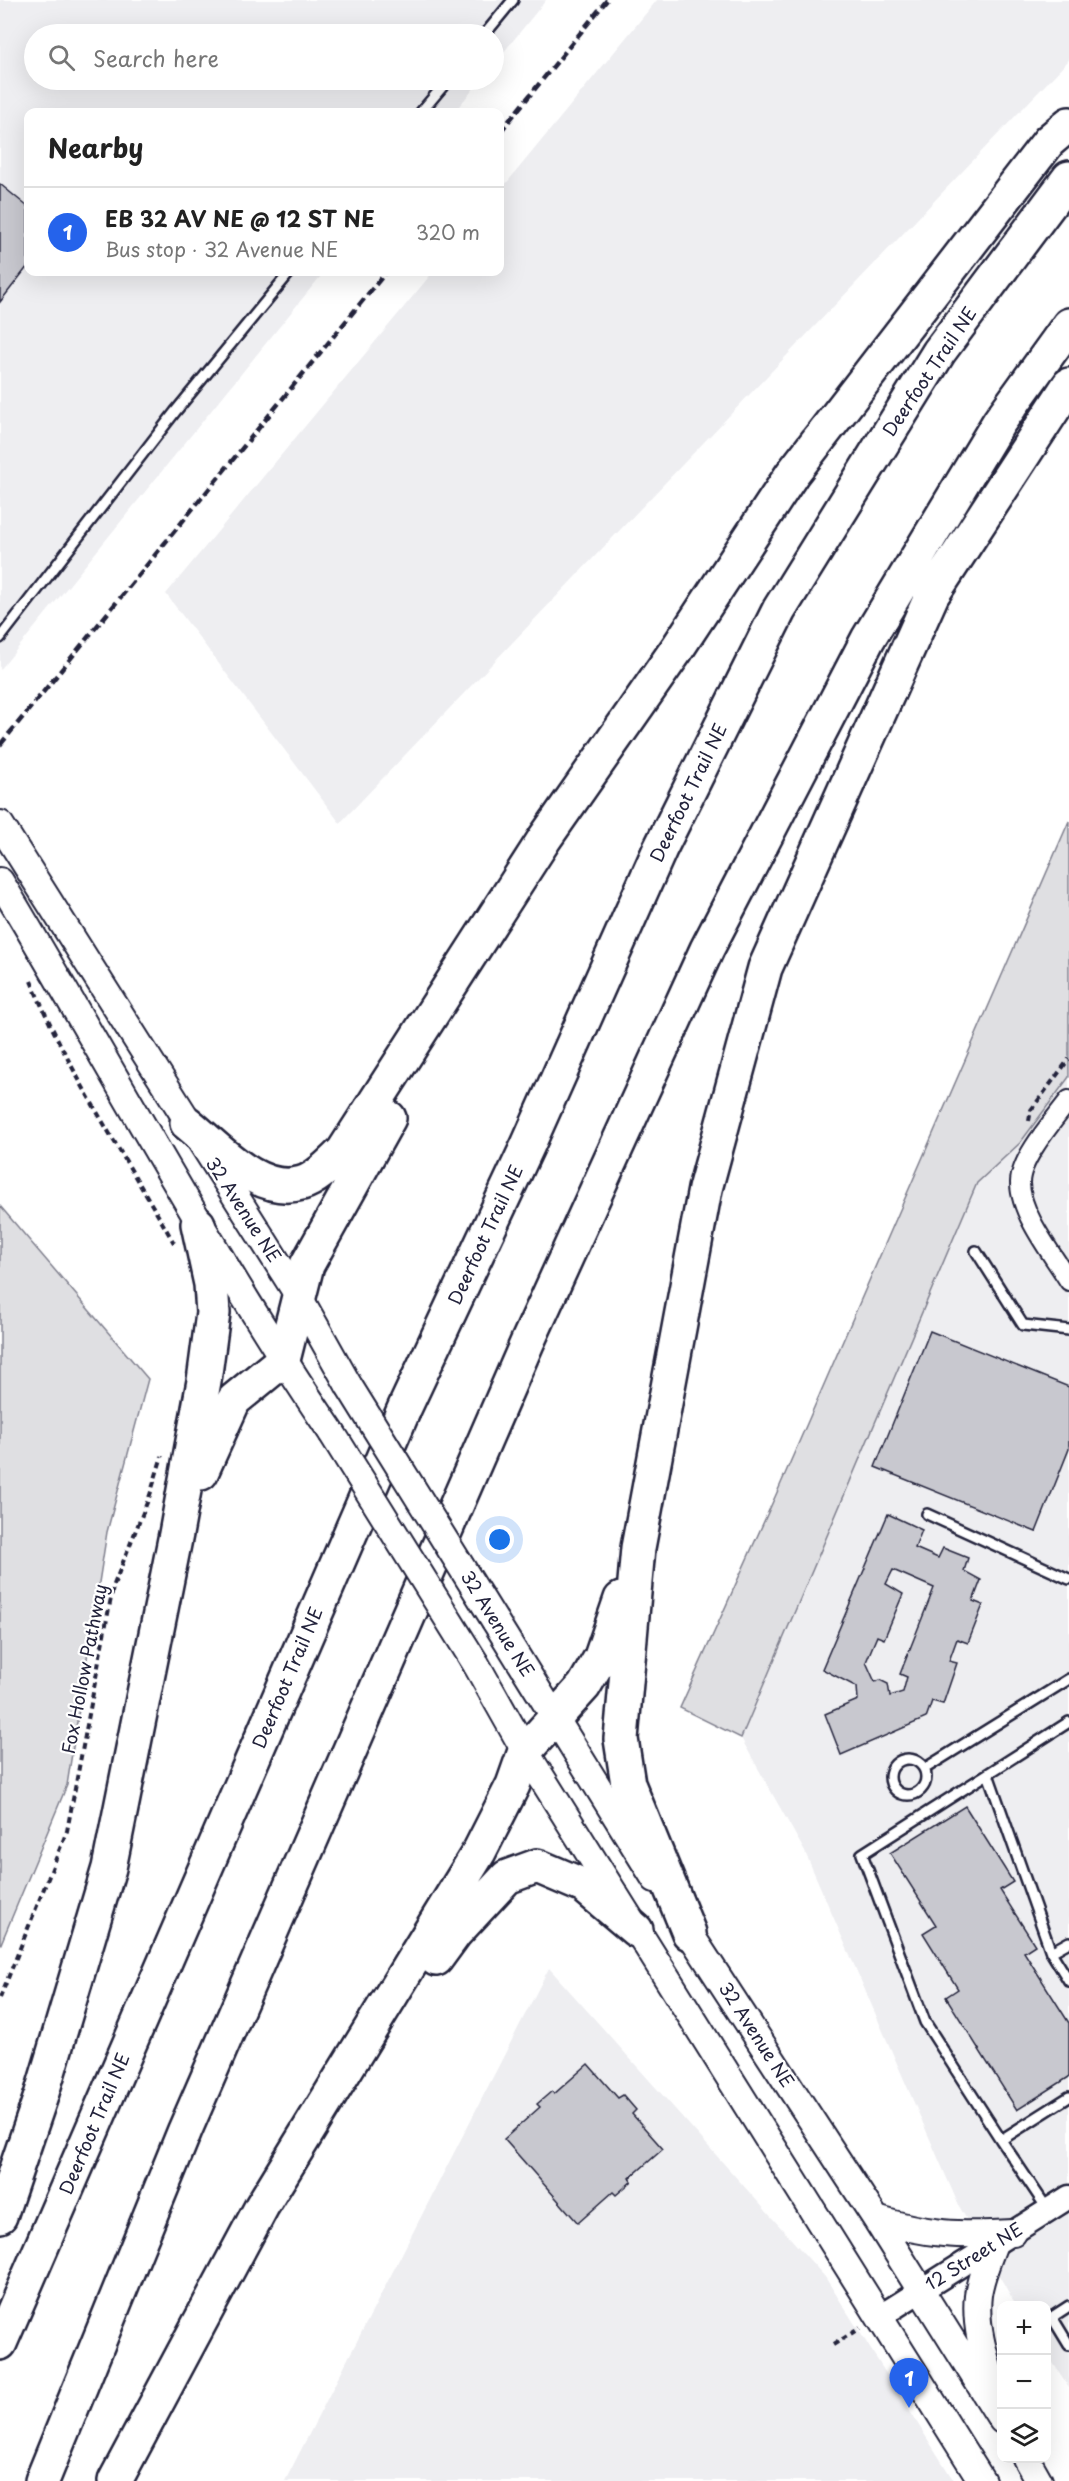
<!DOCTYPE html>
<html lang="en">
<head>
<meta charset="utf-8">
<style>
	body { margin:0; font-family:"Playpen Sans",sans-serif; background:#f2f2f2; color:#222 }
	.controls { position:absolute; right:18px; bottom:18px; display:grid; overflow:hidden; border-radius:12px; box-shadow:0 6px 24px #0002 }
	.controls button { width:54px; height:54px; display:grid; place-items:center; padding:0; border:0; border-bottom:2px solid #e0e0e0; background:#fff; color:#222; font:30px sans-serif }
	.you { position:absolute; left:500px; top:1540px; width:21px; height:21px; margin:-15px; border:4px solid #fff; border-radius:50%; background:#1a73e8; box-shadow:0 0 0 9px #1a73e833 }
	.badge { display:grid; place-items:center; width:39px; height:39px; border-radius:50%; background:#2563eb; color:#fff; font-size:20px; font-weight:700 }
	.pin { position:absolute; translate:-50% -50px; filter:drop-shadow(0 2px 3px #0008) }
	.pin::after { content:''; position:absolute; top:32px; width:21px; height:18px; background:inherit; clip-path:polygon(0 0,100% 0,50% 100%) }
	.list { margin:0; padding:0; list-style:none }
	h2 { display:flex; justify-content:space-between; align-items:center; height:78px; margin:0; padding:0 24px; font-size:26px }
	h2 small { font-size:20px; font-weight:400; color:#767676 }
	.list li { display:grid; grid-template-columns:39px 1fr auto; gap:18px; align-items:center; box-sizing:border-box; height:90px; padding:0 24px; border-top:2px solid #e0e0e0 }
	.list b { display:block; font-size:22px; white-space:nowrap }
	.list p { margin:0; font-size:20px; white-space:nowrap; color:#767676 }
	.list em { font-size:20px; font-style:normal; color:#767676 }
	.icon { flex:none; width:33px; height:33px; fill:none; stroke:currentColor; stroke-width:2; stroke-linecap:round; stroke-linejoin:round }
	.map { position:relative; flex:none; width:1069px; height:2481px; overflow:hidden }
	.search { position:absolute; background:#fff; box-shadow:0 6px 24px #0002; left:24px; top:24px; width:480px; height:66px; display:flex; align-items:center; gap:15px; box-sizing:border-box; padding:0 21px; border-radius:33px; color:#767676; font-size:22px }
	.panel { position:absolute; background:#fff; box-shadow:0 6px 24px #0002; left:24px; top:108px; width:480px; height:168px; border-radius:12px }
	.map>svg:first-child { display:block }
	.built { fill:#eeeef1 }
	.green { fill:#dfdfe2; stroke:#80808e; stroke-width:1.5 }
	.building { fill:#c8c8cf; stroke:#22223b; stroke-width:1.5; fill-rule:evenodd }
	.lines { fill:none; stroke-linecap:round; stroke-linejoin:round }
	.service-casing { stroke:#22223b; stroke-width:14 }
	.minor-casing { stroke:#22223b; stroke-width:22 }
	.tertiary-casing { stroke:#22223b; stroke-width:27 }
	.secondary-casing { stroke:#22223b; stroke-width:30 }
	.motorway-casing { stroke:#22223b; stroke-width:38 }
	.path { stroke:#22223b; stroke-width:4; stroke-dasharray:6 4.5; stroke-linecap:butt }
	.service { stroke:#fff; stroke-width:9 }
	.minor { stroke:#fff; stroke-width:18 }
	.tertiary { stroke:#fff; stroke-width:22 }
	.secondary { stroke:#fff; stroke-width:26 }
	.motorway { stroke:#fff; stroke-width:33 }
	.rail { stroke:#22223b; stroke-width:4.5; stroke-dasharray:9 4.5; stroke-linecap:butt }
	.secondary-bridge-casing { stroke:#22223b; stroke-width:30; stroke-linecap:butt }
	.secondary-bridge { stroke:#fff; stroke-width:26 }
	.labels { text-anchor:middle; stroke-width:4.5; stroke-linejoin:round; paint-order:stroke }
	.street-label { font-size:18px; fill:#22223b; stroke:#fff }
</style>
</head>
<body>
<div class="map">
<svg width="1069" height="2481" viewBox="0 0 1069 2481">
	<rect width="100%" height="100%" fill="#fff"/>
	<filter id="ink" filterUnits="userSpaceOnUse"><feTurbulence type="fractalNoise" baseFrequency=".0167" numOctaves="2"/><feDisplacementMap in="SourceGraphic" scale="12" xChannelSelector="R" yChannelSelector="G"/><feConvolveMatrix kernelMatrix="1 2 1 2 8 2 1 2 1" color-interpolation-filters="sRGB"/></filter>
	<g filter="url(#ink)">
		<!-- built -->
		<path class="built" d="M0,0H546L494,64V34H34V80H481L454,112H28V272H324L0,670Z
			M657,0H1069V60L340,823L166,594L433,272H500V191Z
			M1069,1077V2387L1047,2354L1046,2306L1016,2305L959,2206L805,1852L741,1738L977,1183L1020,1143Z
			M549,1968L825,2277L954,2481H285Z"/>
		<!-- green -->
		<path class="green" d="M1069,821V1077L1020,1143L977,1183L741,1738L680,1708L779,1488Z
			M0,1206L148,1379L107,1532L67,1785L0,1946Z"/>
		<!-- building -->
		<path class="building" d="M0,184L28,207V266L0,302Z
			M930,1331L1069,1387V1449L1036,1532L875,1467Z
			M888,1514L922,1530L915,1548L938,1558L943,1548L968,1558L964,1571L981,1580L973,1601L983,1605L968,1643L957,1639L949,1661L957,1663L943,1704L932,1701L926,1718L841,1755L825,1714L858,1700L857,1687L822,1669ZM893,1570L934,1588L900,1674L907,1677L903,1692L890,1696L888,1684L880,1680L875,1682L866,1662L877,1636L884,1639L903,1594L886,1584Z
			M965,1806L1013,1882L1000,1890L1035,1945L1024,1952L1069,2023V2077L1017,2110L946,1997L958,1989L923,1933L936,1925L890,1853Z
			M588,2064L618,2098L623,2095L636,2110L632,2114L663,2149L630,2178L632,2181L616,2195L613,2192L578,2223L504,2139L540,2107L537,2104L552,2091L554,2094Z"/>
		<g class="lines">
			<defs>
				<path id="service" d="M485,34L513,0
					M421,112L448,80
					M0,638L175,412L290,272
					M976,1251L1023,1325L1069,1330
					M927,1514L1069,1579
					M890 1777a18 18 0 1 1 36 0a18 18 0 1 1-36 0Z
					M924,1769L1069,1679
					M988,1774L1051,1952
					M1069,1942L1051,1952L1069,1981
					M1001,2140L925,2022L862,1854L1069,1722
					M1048,2210L1001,2140L1069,2097
					M1069,2306L1052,2317L1069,2345"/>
				<path id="minor" d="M1069,1100C1055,1119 1020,1158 1020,1183C1020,1214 1053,1255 1069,1281"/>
				<path id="tertiary" d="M879,2317L1069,2197"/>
				<path id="secondary" d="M0,824L298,1295L349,1386
					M0,881C111,1065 211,1255 332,1433
					M495,1621L655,1879
					M476,1664L525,1751L982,2481
					M679,1917L876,2219L1002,2420
					M876,2219C928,2235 959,2236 1013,2233
					M993,2246C987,2262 980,2279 978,2295C974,2329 987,2364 996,2395
					M1026,2458L1039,2481"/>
				<path id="motorway" d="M187,1123C218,1148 258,1196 302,1183C318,1178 331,1163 343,1152L545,838L677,649L792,474L1049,141L1069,124
					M201,1473L234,1400L283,1360L307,1265L389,1118
					M689,1933L628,1784L621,1739L638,1548L705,1189L765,968L932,595L1069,385
					M436,1959L455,1933L507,1877L537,1866L584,1886L636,1930
					M0,2216L41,2096L109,1868L176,1534L204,1381L213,1313L211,1284L198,1224
					M0,2343L405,1407L528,1145L660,849L779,610L939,352L1069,178
					M42,2481L185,2130L356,1736L527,1343L707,949L868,639L999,422L1069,325
					M115,2481L262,2206L479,1852L513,1785L525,1751L584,1686L601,1657L621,1599"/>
			</defs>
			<!-- service casing -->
			<use href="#service" class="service-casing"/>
			<!-- minor casing -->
			<use href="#minor" class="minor-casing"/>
			<!-- tertiary casing -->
			<use href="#tertiary" class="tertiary-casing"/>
			<!-- secondary casing -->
			<use href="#secondary" class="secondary-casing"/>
			<!-- motorway casing -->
			<use href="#motorway" class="motorway-casing"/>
			<!-- path -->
			<path class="path" d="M31,981C69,1073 125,1157 174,1243
				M1029,1121L1031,1110L1069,1059
				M0,1998L67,1831L113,1587L150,1495L162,1456
				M833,2345L860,2328"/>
			<!-- service -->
			<use href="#service" class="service"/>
			<!-- minor -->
			<use href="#minor" class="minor"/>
			<!-- tertiary -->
			<use href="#tertiary" class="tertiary"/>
			<!-- secondary -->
			<use href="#secondary" class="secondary"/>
			<!-- motorway -->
			<use href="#motorway" class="motorway"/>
			<!-- rail -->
			<path class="rail" d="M500,132L607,0
				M0,745L386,272"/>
			<defs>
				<path id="secondary-bridge" d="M349,1386L495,1621
					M332,1433L476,1664"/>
			</defs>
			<!-- secondary-bridge casing -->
			<use href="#secondary-bridge" class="secondary-bridge-casing"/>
			<!-- secondary-bridge -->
			<use href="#secondary-bridge" class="secondary-bridge"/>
		</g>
	</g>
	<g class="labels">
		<!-- street labels -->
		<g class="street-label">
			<text transform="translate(930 372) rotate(-56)" y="6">Deerfoot Trail NE</text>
			<text transform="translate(689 793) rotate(-64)" y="6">Deerfoot Trail NE</text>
			<text transform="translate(243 1210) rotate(57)" y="6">32 Avenue NE</text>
			<text transform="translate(486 1235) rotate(-65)" y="6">Deerfoot Trail NE</text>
			<text transform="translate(497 1624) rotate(58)" y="6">32 Avenue NE</text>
			<text transform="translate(85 1669) rotate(-79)" y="6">Fox Hollow Pathway</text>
			<text transform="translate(288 1678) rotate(-67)" y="6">Deerfoot Trail NE</text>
			<text transform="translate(756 2035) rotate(57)" y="6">32 Avenue NE</text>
			<text transform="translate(95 2124) rotate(-67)" y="6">Deerfoot Trail NE</text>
			<text transform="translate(974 2257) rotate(-32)" y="6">12 Street NE</text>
		</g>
	</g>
</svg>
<div class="controls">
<button>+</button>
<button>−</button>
<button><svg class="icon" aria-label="layers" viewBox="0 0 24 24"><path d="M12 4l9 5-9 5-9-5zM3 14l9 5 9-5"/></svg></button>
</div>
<div class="you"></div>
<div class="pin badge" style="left:909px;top:2408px">1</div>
<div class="search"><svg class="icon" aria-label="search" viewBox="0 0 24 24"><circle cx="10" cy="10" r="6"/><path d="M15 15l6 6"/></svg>Search here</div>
<section class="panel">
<h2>Nearby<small></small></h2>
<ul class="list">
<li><span class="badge">1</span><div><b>EB 32 AV NE @ 12 ST NE</b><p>Bus stop · 32 Avenue NE</p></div><em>320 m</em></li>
</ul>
</section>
</div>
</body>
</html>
